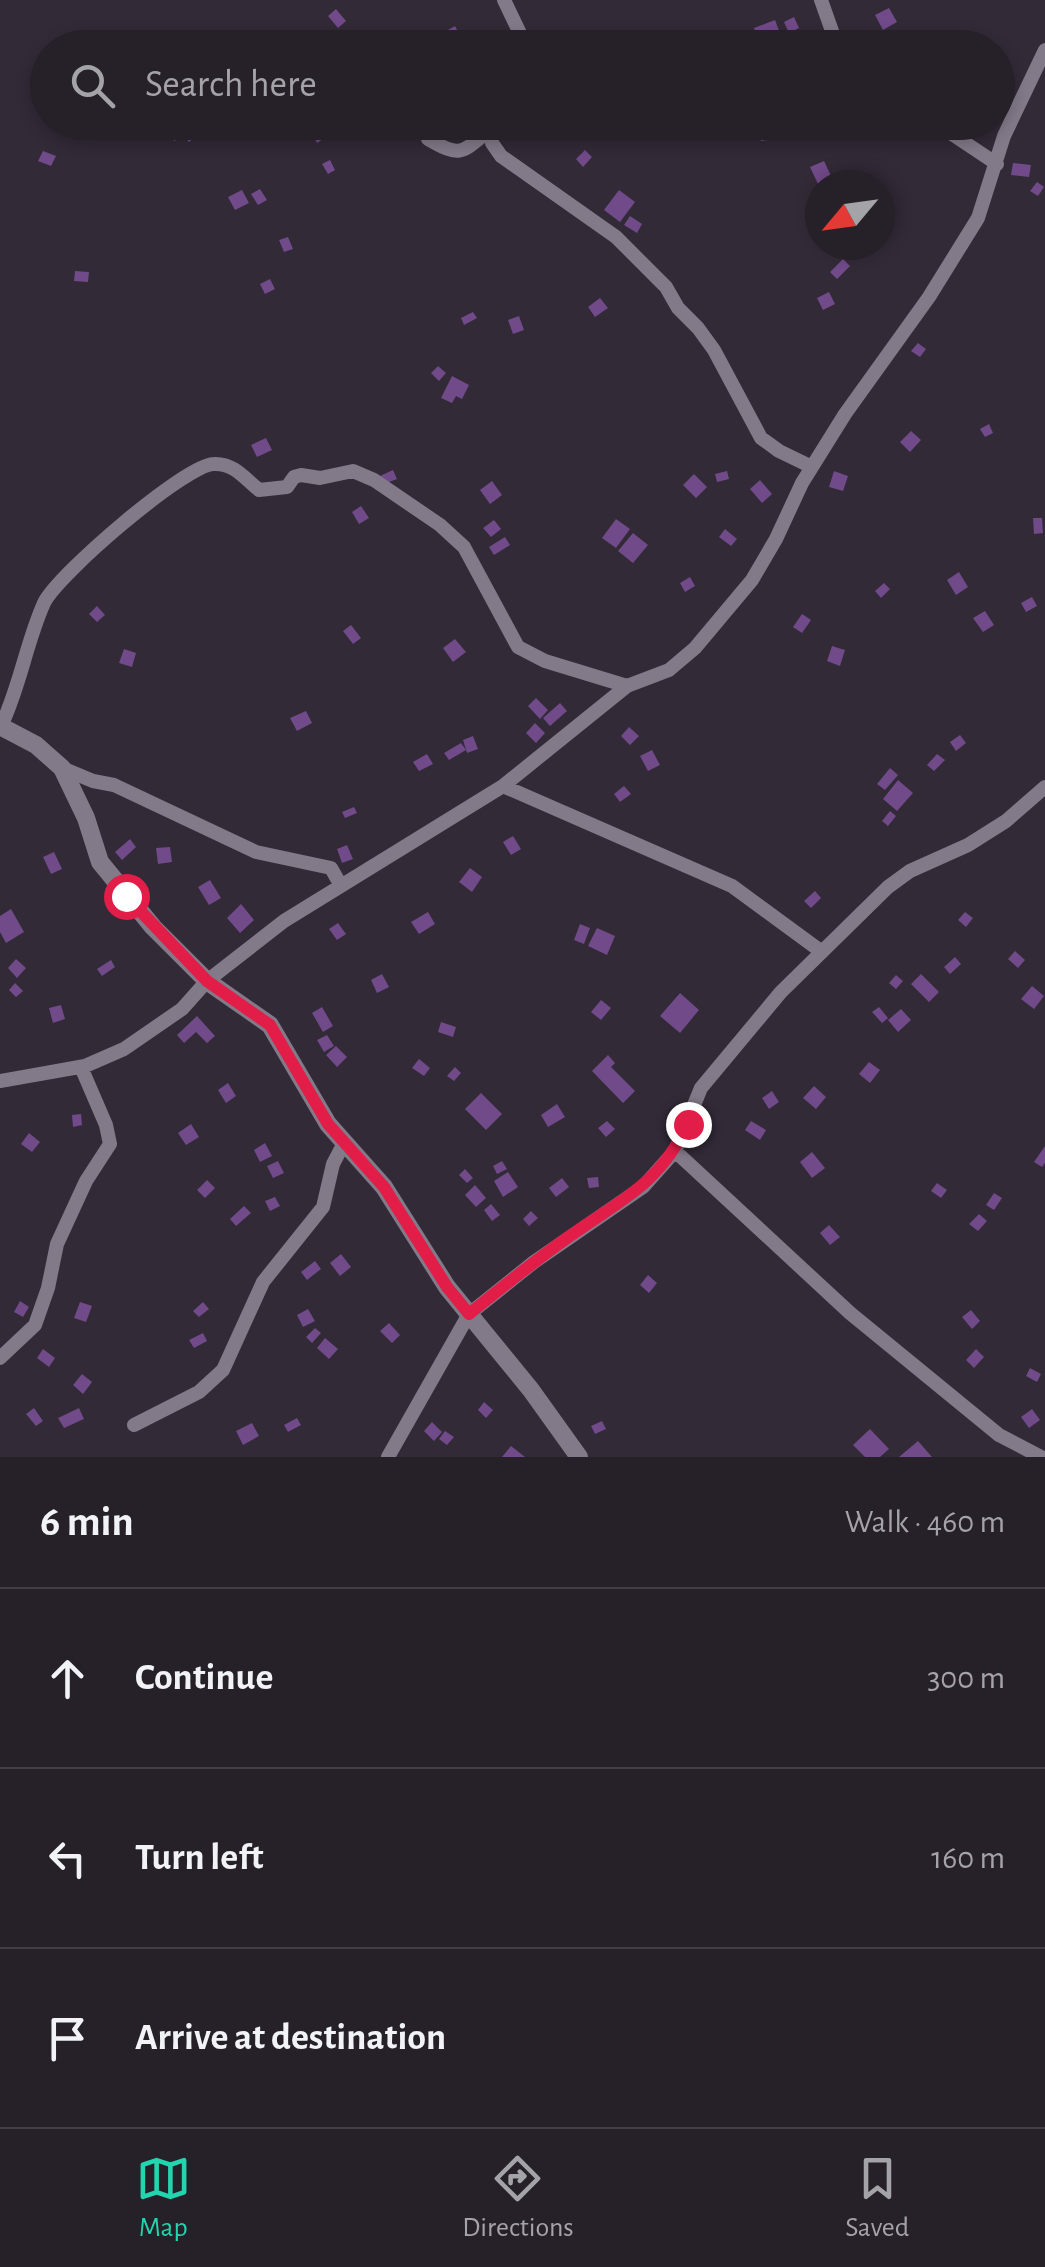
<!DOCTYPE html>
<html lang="en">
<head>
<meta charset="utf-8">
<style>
	body { margin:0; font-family:"Alegreya Sans",sans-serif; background:#322d35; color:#f1f3f6 }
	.compass { position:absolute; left:805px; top:170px; width:90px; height:90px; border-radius:50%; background:#262029; box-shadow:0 5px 15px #0003; rotate:241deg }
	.stop { position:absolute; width:30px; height:30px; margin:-22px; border:8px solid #e11d48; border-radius:50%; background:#fff }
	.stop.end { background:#e11d48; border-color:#fff; box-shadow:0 2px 10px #0008 }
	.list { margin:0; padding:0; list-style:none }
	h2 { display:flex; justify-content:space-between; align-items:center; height:130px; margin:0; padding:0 40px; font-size:42px }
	h2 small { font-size:32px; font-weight:400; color:#a4a3a8 }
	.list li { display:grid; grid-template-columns:65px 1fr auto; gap:30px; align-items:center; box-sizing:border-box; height:180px; padding:0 40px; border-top:2px solid #423e46 }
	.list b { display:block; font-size:38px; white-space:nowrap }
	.list em { font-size:32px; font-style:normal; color:#a4a3a8 }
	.icon { flex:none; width:55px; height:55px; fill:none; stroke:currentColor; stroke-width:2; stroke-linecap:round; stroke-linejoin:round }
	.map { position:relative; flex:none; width:1045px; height:1457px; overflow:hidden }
	.search { position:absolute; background:#262029; box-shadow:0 5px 15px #0003; left:30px; right:30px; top:30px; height:110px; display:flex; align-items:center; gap:25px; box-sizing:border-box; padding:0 35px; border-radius:55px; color:#a4a3a8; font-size:38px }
	.sheet { height:670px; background:#262029 }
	nav { display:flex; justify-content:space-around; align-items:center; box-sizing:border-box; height:140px; border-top:2px solid #423e46; background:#262029; font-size:28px; color:#a4a3a8 }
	nav a { display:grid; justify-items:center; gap:5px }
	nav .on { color:#23d5af }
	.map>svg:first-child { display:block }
	.building { fill:#714a89 }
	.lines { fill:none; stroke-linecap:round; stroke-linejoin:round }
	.minor { stroke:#837a89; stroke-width:14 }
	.tertiary { stroke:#837a89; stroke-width:18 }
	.route { stroke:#e11d48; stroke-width:12 }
</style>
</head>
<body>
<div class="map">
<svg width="1045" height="1457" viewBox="0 0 1045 1457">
	<rect width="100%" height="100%" fill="#322a37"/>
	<!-- building -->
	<path class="building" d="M889,8L897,22L883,30L875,15Z
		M336,9L346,21L338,28L328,16Z
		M794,17L799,28L789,33L784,22Z
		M775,20L781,36L760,44L754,28Z
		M455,26L462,39L446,48L439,35Z
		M196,122H202L206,128L189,142L182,133Z
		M743,122L754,124L749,138L739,135Z
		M779,123L782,138L761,141L759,126Z
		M176,124L183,136L174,141L167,130Z
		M325,128L329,135L317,143L313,135Z
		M585,150L592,157L583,167L576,159Z
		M43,151L56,156L51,166L38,161Z
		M330,160L335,170L328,174L322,164Z
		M824,161L832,178L818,184L810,167Z
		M1013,163L1031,165L1029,177L1011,175Z
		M1037,182L1044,187L1038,196L1030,191Z
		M260,189L267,200L258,205L251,194Z
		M242,190L249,203L235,210L228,197Z
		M619,190L635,202L620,222L604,210Z
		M630,216L642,224L637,233L624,225Z
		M288,237L293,249L284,252L279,240Z
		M843,259L850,266L837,279L830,272Z
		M75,271L89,272L88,282L74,281Z
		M270,279L275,289L265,294L260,284Z
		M829,292L835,304L823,310L817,298Z
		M600,298L608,308L595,317L588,307Z
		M473,312L477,318L464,325L461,318Z
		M519,316L524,330L513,334L508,320Z
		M918,343L926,349L920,357L911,351Z
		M438,366L446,373L439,381L431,373Z
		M452,376L469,385L462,399L456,396L452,403L441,398Z
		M989,424L993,433L985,437L980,429Z
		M911,431L921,440L910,452L900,442Z
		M266,438L272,450L257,457L251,445Z
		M393,470L397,479L384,484L380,476Z
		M727,471L729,479L717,482L715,474Z
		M834,471L848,476L843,491L829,487Z
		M694,474L707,487L696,498L683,485Z
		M760,480L772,494L762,503L750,489Z
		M492,481L502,495L490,504L480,490Z
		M361,506L369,518L359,524L352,512Z
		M1033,518H1042L1043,533L1034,534Z
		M616,519L630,529L616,548L602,538Z
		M494,520L501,529L491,537L483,528Z
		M725,529L737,539L731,546L719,537Z
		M633,533L648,545L633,563L618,551Z
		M505,537L510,545L494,555L489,547Z
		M959,572L968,587L956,595L947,580Z
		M690,577L695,586L685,592L680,583Z
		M884,583L890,589L881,598L875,591Z
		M1032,597L1037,606L1026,612L1021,603Z
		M97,606L105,615L97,622L89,614Z
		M985,611L994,625L983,632L973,618Z
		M802,614L811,620L802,633L793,627Z
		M351,625L361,638L353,644L343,631Z
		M455,639L466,652L453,662L443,648Z
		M832,646L845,650L840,666L827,661Z
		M124,649L136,653L132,667L119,663Z
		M536,698L548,710L540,719L528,706Z
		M560,703L567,711L550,726L543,718Z
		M306,711L312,723L297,731L290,718Z
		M535,723L545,733L536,743L526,733Z
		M629,727L639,736L630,745L621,736Z
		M960,735L966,743L956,751L950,742Z
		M473,736L478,749L467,753L463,740Z
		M461,743L466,750L449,760L444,753Z
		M652,750L660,765L648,771L640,756Z
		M427,754L433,764L419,771L413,762Z
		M937,754L945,760L934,771L927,765Z
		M890,768L898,775L885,790L877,784Z
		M898,780L913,793L897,811L883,799Z
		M624,786L631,794L620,802L614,794Z
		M354,807L357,813L345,818L342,812Z
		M890,811L896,816L888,826L882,821Z
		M513,836L521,849L511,855L503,842Z
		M130,839L136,847L122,860L115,852Z
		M347,845L353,859L342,863L337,849Z
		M170,847L172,862L158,864L156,848Z
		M54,852L62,869L51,874L43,857Z
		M470,868L482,877L472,892L459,882Z
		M210,880L221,898L209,905L198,887Z
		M815,891L821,898L811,908L804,901Z
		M241,904L254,920L240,933L227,918Z
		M11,909L24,932L6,943L0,932V916Z
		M428,912L435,924L419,934L411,922Z
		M965,912L973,918L966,927L958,920Z
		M338,923L346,934L337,940L329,929Z
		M580,924L590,928L584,944L574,940Z
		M597,928L615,936L607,955L588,946Z
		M1015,951L1025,960L1018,968L1008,959Z
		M955,957L961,964L950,974L944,967Z
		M16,959L26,968L17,978L8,968Z
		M111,960L115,967L102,976L97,969Z
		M382,974L389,987L377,993L371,980Z
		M921,974L939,992L929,1002L911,984Z
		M896,975L903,981L896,989L889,983Z
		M15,983L23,991L16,997L9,990Z
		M1032,986L1044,996L1034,1009L1021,999Z
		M680,993L699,1010L680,1033L660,1016Z
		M601,1000L611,1008L601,1020L591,1012Z
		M61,1005L65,1019L53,1023L49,1008Z
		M322,1007L333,1026L323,1032L312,1013Z
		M879,1007L888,1018L882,1023L872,1012Z
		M901,1009L911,1020L898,1032L888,1020Z
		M197,1016L215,1036L207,1043L196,1032L184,1043L177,1035Z
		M441,1022L456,1027L453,1037L438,1032Z
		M327,1035L334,1046L324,1052L317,1040Z
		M336,1046L347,1057L337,1067L326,1055Z
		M608,1055L615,1063L611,1067L635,1091L623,1103L592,1071Z
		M419,1059L430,1068L424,1076L412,1068Z
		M869,1062L880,1070L870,1083L859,1074Z
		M455,1067L461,1073L454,1081L447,1076Z
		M228,1083L236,1096L226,1103L218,1090Z
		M814,1086L826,1097L816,1109L803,1098Z
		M772,1091L779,1102L769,1109L762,1098Z
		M481,1093L502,1114L486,1130L465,1109Z
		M557,1104L565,1117L548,1127L541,1115Z
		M81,1114L82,1125L73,1127L72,1115Z
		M607,1121L615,1129L606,1137L598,1128Z
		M751,1121L766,1130L760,1140L745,1130Z
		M191,1124L199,1137L186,1145L178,1133Z
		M29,1133L40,1142L32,1152L21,1144Z
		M265,1143L272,1156L260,1162L254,1150Z
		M1045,1146V1163L1042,1167L1034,1162Z
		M812,1152L825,1168L812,1178L800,1162Z
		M278,1161L284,1173L273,1178L267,1166Z
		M502,1161L507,1169L497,1174L493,1166Z
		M465,1169L473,1178L467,1183L459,1175Z
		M508,1172L518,1187L503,1197L494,1181Z
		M598,1177L599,1187L589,1188L587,1178Z
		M562,1178L569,1187L556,1197L549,1188Z
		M207,1180L215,1188L205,1198L197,1190Z
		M937,1183L947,1190L941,1198L931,1191Z
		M475,1185L486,1198L476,1207L465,1195Z
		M994,1193L1002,1198L994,1210L986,1205Z
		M275,1197L280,1206L270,1211L265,1201Z
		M491,1204L500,1215L492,1221L484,1210Z
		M244,1206L251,1213L236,1226L230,1219Z
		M531,1211L538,1218L529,1226L523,1219Z
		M979,1214L987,1221L978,1231L969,1224Z
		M829,1225L840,1237L830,1245L820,1233Z
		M341,1254L351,1267L340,1276L330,1263Z
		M315,1261L321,1269L307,1280L301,1272Z
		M648,1275L657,1283L649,1293L640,1285Z
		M20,1301L29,1307L23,1317L14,1312Z
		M80,1302L92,1306L86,1322L74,1318Z
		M203,1302L209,1309L199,1317L193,1311Z
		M308,1309L315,1321L303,1327L297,1315Z
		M971,1310L980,1321L972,1329L962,1317Z
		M389,1323L400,1335L392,1343L380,1331Z
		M315,1328L321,1333L312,1343L306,1337Z
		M203,1333L207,1341L194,1348L189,1340Z
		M325,1338L338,1349L329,1359L317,1348Z
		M43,1349L55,1358L49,1367L37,1358Z
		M976,1349L984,1357L974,1368L966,1360Z
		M1030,1368L1041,1374L1037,1382L1026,1376Z
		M82,1374L92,1382L83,1394L73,1385Z
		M484,1402L493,1410L486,1418L478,1410Z
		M34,1408L43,1421L36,1426L26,1414Z
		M79,1408L84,1419L64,1428L58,1418Z
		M1032,1409L1040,1420L1029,1428L1021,1417Z
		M297,1418L301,1425L288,1432L284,1425Z
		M602,1421L606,1429L595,1434L591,1426Z
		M432,1422L442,1432L434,1441L424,1431Z
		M252,1423L259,1436L243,1445L236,1431Z
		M870,1429L889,1449L880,1457H865L853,1445Z
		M445,1431L454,1437L447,1445L439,1439Z
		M918,1441L932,1457H899Z
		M511,1446L525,1457H502Z"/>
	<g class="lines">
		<!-- minor -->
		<path class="minor" d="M504,0L527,48
			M821,0L838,48
			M499,122L491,129L492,143L501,156L616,237L666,287L678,308L698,328L714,350L761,438L779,451L812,467
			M934,122L997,164
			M428,139C462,159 462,152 491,129
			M1,726C20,687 26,643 44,603C57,575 186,464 214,464C234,463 245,479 259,490L287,487L294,477L301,475L320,478L353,471L374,480L440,525L464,547L518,647L545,661L627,686
			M62,768L93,781L114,785L256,852L331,868L340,884
			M503,786L732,886L822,952
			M0,1081L85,1066L124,1049L182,1009L207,981L284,921L503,786L627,686L669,670L695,648L752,580L776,539L802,483L845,414L929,297L978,218L1004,136L1045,50
			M675,1151L850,1313L999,1435L1041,1457
			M0,1358L35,1325L48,1288L57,1244L86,1181L110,1144L106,1125L81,1067
			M134,1425L199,1392L223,1370L263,1282L323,1207L333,1164L344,1143
			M388,1457L469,1314L534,1262L643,1187L675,1151L701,1088L781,992L888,887L910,871L968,845L1006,821L1045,787"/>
		<!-- tertiary -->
		<path class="tertiary" d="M0,726L36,745L62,768L86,818L100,862L153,927L207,981L270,1025L328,1124L384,1187L447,1287L531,1390L579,1457"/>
	</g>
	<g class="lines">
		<!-- route -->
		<path class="route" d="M126,896L207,981L270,1025L328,1124L384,1187L447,1287L469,1314C501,1288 533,1262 567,1238C620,1200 658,1186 688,1124"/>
	</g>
</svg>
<svg class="compass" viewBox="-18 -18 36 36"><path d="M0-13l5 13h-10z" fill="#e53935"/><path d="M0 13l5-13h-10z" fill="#a4a3a8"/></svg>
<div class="stop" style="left:126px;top:896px"></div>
<div class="stop end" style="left:688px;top:1124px"></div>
<div class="search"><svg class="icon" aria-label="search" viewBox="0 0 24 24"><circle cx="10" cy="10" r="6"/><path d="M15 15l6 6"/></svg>Search here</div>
</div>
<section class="sheet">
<h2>6 min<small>Walk · 460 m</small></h2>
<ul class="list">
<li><svg class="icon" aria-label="ahead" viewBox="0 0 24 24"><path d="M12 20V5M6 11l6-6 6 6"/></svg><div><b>Continue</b></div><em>300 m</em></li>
<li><svg class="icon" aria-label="left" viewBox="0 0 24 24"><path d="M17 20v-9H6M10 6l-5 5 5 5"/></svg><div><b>Turn left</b></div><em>160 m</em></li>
<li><svg class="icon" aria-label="arrive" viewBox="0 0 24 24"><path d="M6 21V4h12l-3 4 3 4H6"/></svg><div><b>Arrive at destination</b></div></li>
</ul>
</section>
<nav>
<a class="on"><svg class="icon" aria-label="map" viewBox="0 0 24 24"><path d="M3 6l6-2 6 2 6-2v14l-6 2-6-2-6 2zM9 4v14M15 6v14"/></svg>Map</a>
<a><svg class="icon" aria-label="directions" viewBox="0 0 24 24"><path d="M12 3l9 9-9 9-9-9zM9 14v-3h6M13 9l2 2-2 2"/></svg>Directions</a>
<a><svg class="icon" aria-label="saved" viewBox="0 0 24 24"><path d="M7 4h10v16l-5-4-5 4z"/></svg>Saved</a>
</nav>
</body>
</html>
